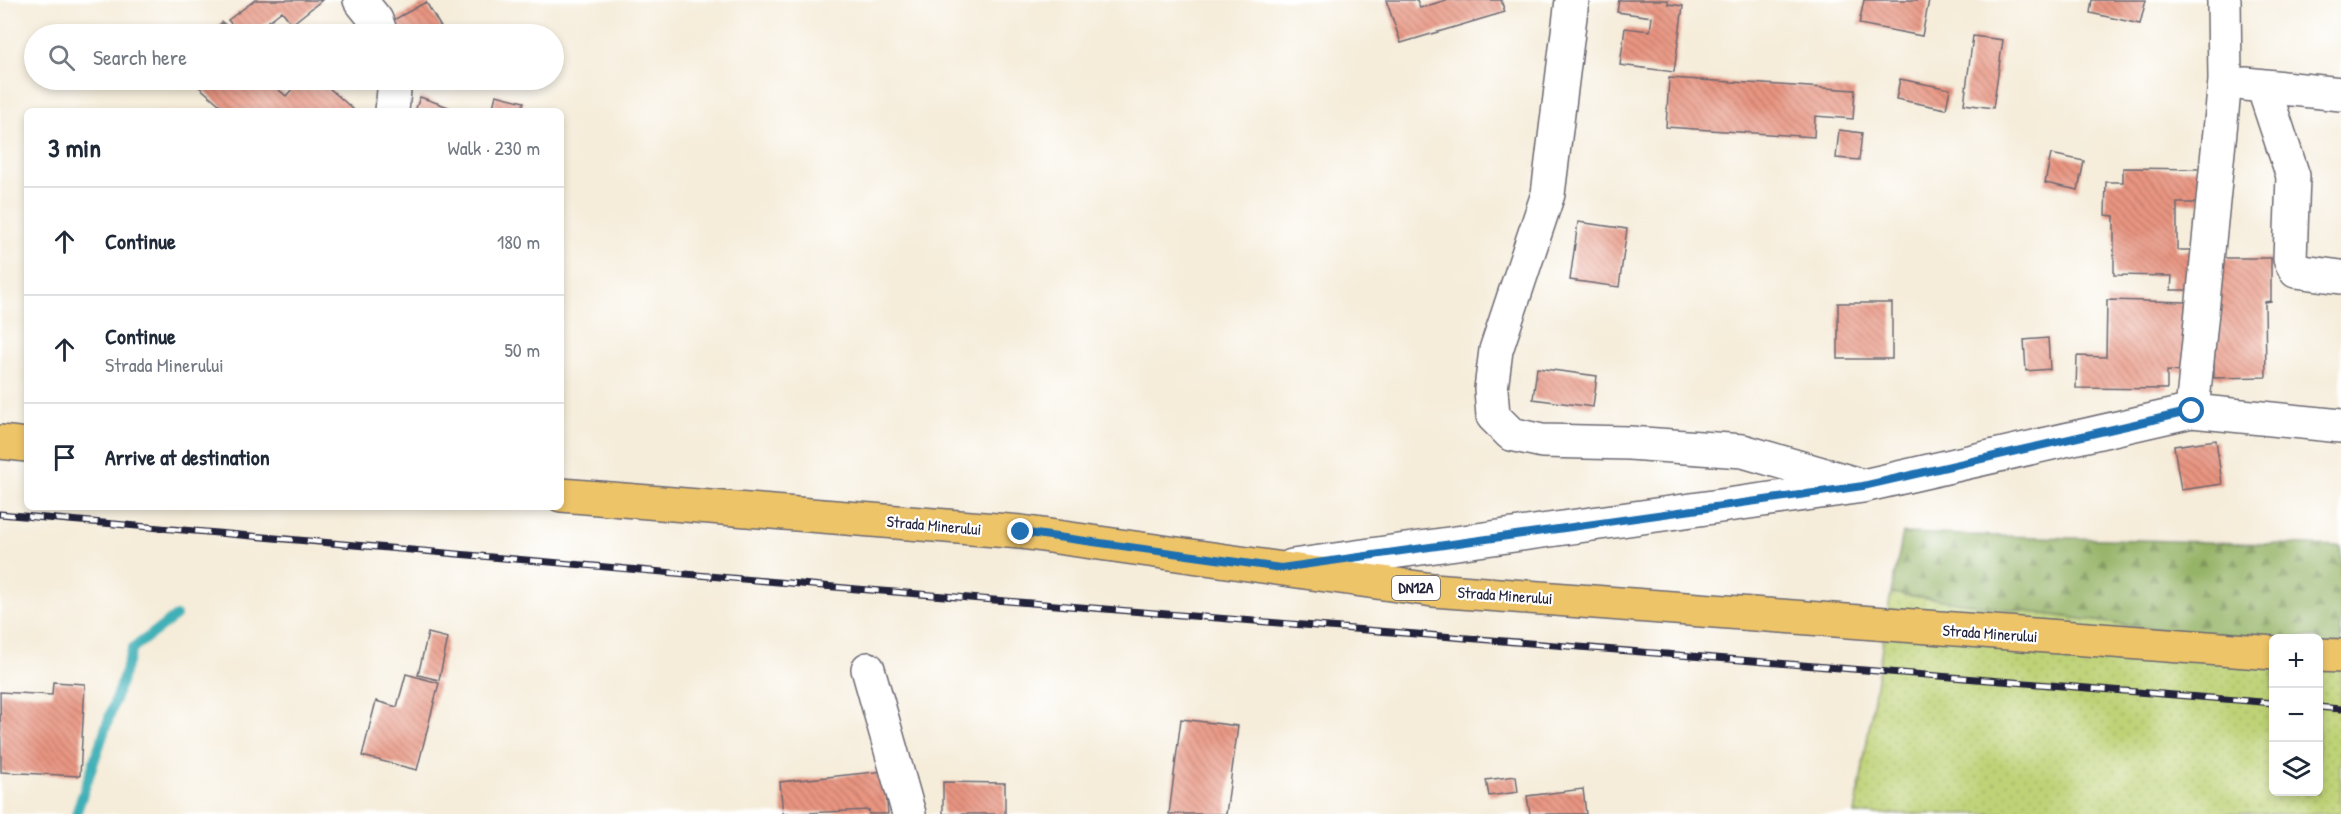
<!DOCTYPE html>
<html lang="en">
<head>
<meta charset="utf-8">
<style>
	body { margin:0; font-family:"Patrick Hand",sans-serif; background:#f6f6f7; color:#1f2937 }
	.controls { position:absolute; right:18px; bottom:18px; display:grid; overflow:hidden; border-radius:9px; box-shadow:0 3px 9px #0003 }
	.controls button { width:54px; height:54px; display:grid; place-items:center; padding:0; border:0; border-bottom:2px solid #e0e1e3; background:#fff; color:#1f2937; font:30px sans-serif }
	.stop { position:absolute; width:18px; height:18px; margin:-14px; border:4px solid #1f6fb2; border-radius:50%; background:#fff }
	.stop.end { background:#1f6fb2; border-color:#fff; box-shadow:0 2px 6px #0008 }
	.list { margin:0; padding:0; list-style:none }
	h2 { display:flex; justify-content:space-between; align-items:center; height:78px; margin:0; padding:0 24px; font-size:26px }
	h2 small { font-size:20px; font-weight:400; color:#747a83 }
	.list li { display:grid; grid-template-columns:39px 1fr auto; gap:18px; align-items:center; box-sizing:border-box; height:108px; padding:0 24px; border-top:2px solid #e0e1e3 }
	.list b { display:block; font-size:22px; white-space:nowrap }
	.list p { margin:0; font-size:20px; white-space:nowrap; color:#747a83 }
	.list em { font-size:20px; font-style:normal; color:#747a83 }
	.icon { flex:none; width:33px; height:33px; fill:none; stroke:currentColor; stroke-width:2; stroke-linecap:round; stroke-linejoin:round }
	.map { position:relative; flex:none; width:2341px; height:814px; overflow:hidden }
	.search { position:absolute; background:#fff; box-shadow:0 3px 9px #0003; left:24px; top:24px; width:540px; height:66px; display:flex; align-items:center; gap:15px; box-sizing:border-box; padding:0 21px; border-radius:33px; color:#747a83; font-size:22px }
	.panel { position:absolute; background:#fff; box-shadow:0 3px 9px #0003; left:24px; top:108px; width:540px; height:402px; border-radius:9px }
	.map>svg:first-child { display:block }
	.grass { fill:url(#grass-dots); stroke:#707a58; stroke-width:1.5 }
	.forest { fill:url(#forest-firs); stroke:#5c6b51; stroke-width:1.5 }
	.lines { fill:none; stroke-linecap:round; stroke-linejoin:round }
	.stream { stroke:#3fb0b7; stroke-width:10 }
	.building { fill:url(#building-back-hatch) }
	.minor-casing { stroke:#6c6972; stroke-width:36 }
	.major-casing { stroke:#6c6972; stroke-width:36 }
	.minor { stroke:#fff; stroke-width:33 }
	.major { stroke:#eec469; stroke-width:33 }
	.rail-casing { stroke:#22223b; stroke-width:7 }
	.rail { stroke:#fff; stroke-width:4.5; stroke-dasharray:14; stroke-linecap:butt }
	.route { stroke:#1f6fb2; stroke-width:8 }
	.labels { text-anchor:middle; stroke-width:4.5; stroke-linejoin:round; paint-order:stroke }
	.shield { fill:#fff; stroke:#646476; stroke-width:1.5 }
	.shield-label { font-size:15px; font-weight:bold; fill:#22223b }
	.street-label { font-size:16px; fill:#22223b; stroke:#fff }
</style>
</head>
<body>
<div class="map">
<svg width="2341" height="814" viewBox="0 0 2341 814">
	<defs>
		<pattern id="grass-dots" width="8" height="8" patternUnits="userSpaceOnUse" patternTransform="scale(1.5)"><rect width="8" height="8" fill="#bed276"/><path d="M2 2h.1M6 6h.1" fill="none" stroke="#a3b467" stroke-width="1.8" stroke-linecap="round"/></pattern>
		<pattern id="forest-firs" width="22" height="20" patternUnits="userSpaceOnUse" patternTransform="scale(1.5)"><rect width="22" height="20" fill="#96b467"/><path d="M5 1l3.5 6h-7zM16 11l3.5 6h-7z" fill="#7a9256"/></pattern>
		<pattern id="building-back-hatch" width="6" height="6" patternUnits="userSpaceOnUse" patternTransform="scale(1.5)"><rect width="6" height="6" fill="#e99581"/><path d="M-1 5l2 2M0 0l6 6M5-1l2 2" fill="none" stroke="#bc796b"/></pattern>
	</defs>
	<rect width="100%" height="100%" fill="#fff"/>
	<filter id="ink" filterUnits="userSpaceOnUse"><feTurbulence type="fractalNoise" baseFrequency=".0167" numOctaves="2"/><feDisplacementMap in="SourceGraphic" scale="12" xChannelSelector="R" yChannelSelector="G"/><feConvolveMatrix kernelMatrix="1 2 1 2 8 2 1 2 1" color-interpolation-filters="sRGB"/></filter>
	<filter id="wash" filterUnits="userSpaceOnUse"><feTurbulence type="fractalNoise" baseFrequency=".008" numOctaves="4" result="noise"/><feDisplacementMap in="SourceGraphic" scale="24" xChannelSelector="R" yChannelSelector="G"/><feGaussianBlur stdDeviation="1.35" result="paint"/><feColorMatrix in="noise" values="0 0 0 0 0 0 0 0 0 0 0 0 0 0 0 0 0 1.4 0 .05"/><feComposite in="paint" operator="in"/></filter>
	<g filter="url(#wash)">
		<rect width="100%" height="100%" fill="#f5ecd9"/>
		<!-- grass -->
		<path class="grass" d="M1891,593L2273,645L2274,792H2318L2319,651L2341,654V814H1855Z"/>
		<!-- forest -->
		<path class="forest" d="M1903,533L2341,546V654L2319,651L2318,638H2274L2273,645L1891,593Z"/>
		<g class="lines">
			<!-- stream -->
			<path class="stream" d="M76,814L133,648L176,616"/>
		</g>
		<g id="blocks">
			<!-- building -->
			<path class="building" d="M255,0H322L292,24L282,11L252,34H240L228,20Z
				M1386,0H1417L1420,8L1446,0H1501L1505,12L1401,43Z
				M1619,0H1668V4L1683,6L1674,72L1620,65L1625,28L1650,31L1652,17L1617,12Z
				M1864,0H1929L1922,36L1859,24Z
				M2092,0H2146L2140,24L2090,13Z
				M426,2L445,34H395L388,23Z
				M222,22L237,34H212Z
				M177,28L185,34H171Z
				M1973,36L2003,40L1993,108L1964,104Z
				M1669,78L1855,90L1853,119L1815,116L1814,137L1666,127Z
				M1900,79L1950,89L1946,109L1896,99Z
				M191,80H267L286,96L300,80H320L353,109L351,111H227Z
				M496,95L524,102L521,111H492Z
				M420,97L460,111H415Z
				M1839,130L1862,133L1859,160L1836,158Z
				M2051,154L2084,161L2078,190L2045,183Z
				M2123,168L2201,169L2200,203H2177V250H2192L2191,290H2171L2172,276L2114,275V216L2105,215L2106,182H2123Z
				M1578,222L1627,229L1619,287L1570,280Z
				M2213,258H2271V301L2265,302L2266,377L2214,378Z
				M2107,300L2186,302L2185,372L2167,371V389L2076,388L2077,356L2106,357Z
				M1838,303H1892V359H1838Z
				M2048,338L2050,369L2026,371L2024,340Z
				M1537,368L1597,376L1593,407L1533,399Z
				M2216,440L2222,484L2181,490L2174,446Z
				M428,633L448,638L439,680L418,675Z
				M406,674L439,683L417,770L362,756L376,701L397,707Z
				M53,682L85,684L80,776L1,772L0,692L52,695Z
				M1181,719L1238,726L1226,814H1169Z
				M884,771L888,814H869V810L783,814L780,782Z
				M1516,776L1518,792L1489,796L1486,780Z
				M943,782L1005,783V814H943Z
				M1583,789L1586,814H1530L1527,796Z"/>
		</g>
	</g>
	<g filter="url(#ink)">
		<use href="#blocks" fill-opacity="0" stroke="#6c6972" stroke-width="1.5"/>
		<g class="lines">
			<defs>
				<path id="minor" d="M360,0L376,20L381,34
					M1572,0L1548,194L1496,350L1491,389L1493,416L1511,434L1542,441L1629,443L1743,451L1853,483
					M2245,84L2341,94
					M2263,86L2293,176L2290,259L2296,271L2341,277
					M392,111L395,80
					M2192,411L2341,426
					M1292,566L1863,486L2192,411L2225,81L2224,0
					M868,669L909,814"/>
				<path id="major" d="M0,442L27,445
					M561,495L1021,532L1433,590L2274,653
					M2318,655L2341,656"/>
			</defs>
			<!-- minor casing -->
			<use href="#minor" class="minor-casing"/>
			<!-- major casing -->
			<use href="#major" class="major-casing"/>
			<!-- minor -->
			<use href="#minor" class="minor"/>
			<!-- major -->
			<use href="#major" class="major"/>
			<defs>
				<path id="rail" d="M0,514L857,589L2274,703
					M2318,707L2341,709"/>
			</defs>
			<!-- rail casing -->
			<use href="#rail" class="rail-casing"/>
			<!-- rail -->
			<use href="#rail" class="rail"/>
		</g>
	</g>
	<g class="lines" filter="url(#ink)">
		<!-- route -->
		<path class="route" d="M1021,532L1281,568L1863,486L2192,411"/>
	</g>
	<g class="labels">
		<!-- shield labels -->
		<rect class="shield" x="1392" y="576" width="48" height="24" rx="4.5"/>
		<g class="shield-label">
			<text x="1416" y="593">DN12A</text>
		</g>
		<!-- street labels -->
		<g class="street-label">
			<text transform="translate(934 525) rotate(5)" y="6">Strada Minerului</text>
			<text transform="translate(1505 595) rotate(4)" y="6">Strada Minerului</text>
			<text transform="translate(1990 633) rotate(4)" y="6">Strada Minerului</text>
		</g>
	</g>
</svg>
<div class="controls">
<button>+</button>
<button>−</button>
<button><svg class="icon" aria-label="layers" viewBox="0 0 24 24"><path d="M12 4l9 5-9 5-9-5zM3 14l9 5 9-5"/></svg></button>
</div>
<div class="stop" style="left:2192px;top:411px"></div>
<div class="stop end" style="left:1021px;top:532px"></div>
<div class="search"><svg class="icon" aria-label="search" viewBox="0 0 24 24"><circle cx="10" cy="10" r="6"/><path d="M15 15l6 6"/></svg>Search here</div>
<section class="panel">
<h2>3 min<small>Walk · 230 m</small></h2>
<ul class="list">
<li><svg class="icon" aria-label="ahead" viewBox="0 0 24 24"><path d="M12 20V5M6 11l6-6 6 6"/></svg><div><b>Continue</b></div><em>180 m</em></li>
<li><svg class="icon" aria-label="ahead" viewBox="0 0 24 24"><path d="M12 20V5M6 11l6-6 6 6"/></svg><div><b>Continue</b><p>Strada Minerului</p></div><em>50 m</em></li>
<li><svg class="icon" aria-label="arrive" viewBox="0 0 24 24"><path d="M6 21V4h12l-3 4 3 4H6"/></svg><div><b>Arrive at destination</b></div></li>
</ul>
</section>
</div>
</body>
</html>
